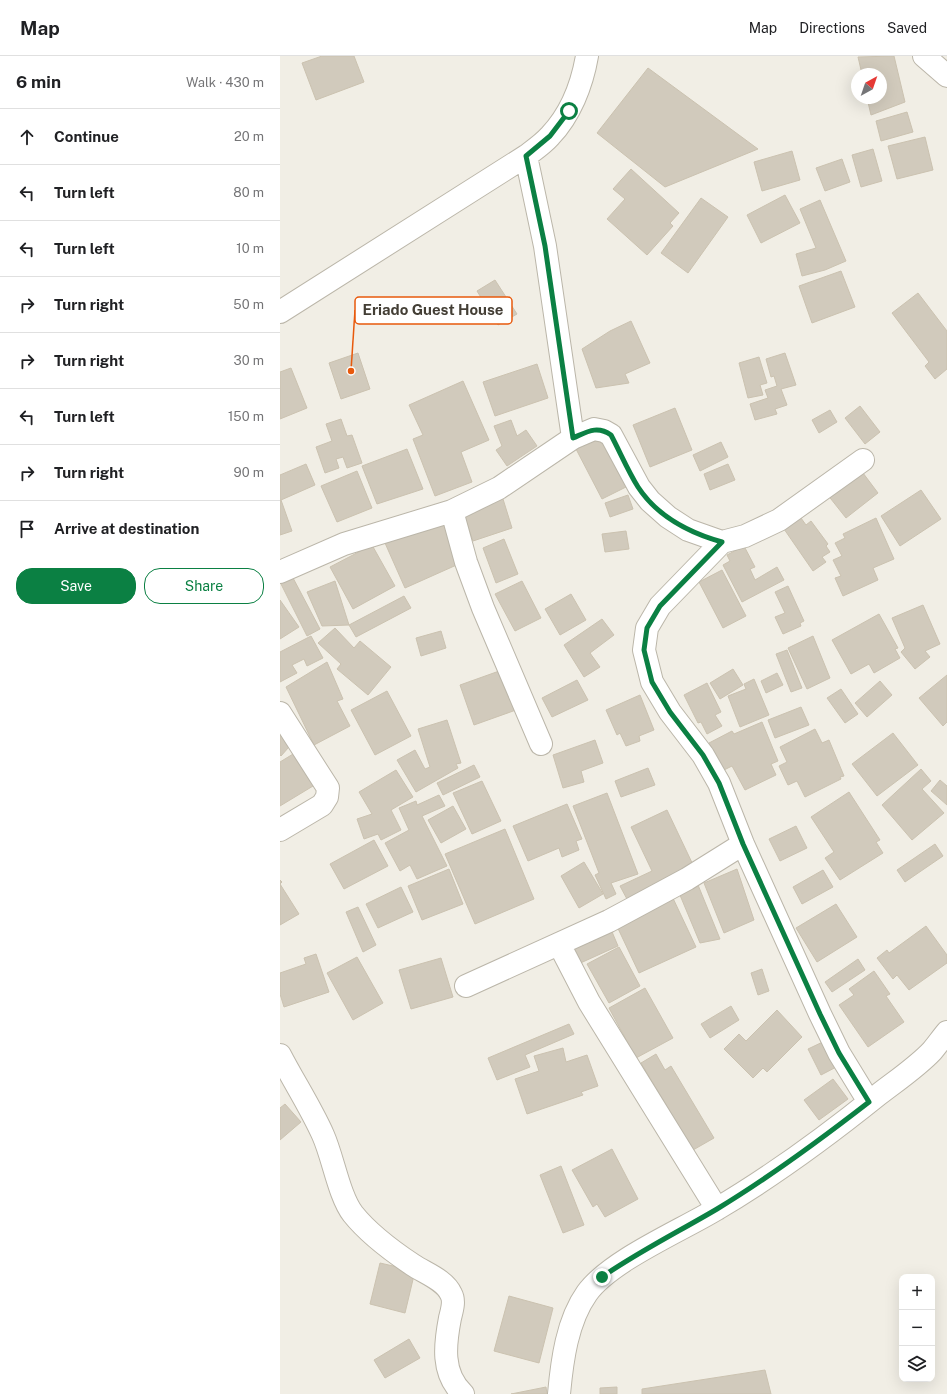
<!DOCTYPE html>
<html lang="en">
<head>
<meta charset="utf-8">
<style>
	body { margin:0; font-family:"Public Sans",sans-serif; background:#f6f6f6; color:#202124 }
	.controls { position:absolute; right:12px; bottom:12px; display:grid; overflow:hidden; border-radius:8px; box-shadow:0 4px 16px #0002 }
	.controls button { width:36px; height:36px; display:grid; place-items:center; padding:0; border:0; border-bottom:1px solid #e0e0e0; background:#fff; color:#202124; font:20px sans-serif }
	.compass { position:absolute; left:571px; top:12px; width:36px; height:36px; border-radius:50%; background:#fff; box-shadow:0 4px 16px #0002; rotate:40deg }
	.stop { position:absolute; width:12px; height:12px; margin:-9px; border:3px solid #0b8043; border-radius:50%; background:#fff }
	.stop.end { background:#0b8043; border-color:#fff; box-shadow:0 1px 4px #0008 }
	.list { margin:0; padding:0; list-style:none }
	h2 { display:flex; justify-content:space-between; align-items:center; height:52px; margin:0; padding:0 16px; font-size:17px }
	h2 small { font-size:13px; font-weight:400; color:#757577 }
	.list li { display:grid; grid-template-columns:26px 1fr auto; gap:12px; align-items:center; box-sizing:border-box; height:56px; padding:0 16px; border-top:1px solid #e0e0e0 }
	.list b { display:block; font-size:15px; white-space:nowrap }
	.list em { font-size:13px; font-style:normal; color:#757577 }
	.actions { display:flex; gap:8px; padding:12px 16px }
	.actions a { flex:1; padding:9px 0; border:1px solid #0b8043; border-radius:16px; text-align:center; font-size:14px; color:#0b8043 }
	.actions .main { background:#0b8043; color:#fff }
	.icon { flex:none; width:22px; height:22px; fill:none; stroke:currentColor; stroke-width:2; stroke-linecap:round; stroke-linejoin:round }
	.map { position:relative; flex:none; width:667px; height:1338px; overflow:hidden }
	header { display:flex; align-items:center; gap:24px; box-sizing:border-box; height:56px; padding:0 20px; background:#fff; border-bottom:1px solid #e0e0e0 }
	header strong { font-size:19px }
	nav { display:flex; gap:22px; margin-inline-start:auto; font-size:14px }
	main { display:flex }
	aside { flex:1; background:#fff }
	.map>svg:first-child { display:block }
	.building { fill:#d1cabc; stroke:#cbc2b0 }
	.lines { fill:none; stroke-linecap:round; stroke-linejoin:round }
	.street-casing { stroke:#bbb6a9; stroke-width:24 }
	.street { stroke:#fff; stroke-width:22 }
	.route { stroke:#0b8043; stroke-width:5 }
	.leader { fill:none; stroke:#e8590c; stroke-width:1.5 }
	.callout-dot { fill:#e8590c; stroke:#fff; stroke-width:1.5 }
	.callout { fill:#fff; stroke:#e8590c; stroke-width:1.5 }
	.callout-label { font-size:15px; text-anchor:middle; font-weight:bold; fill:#433e35 }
</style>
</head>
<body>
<header>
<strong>Map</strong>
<nav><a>Map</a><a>Directions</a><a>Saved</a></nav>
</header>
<main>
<aside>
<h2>6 min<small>Walk · 430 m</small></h2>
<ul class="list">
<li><svg class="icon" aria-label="ahead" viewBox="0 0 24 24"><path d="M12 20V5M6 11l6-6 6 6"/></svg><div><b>Continue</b></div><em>20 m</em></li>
<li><svg class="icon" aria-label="left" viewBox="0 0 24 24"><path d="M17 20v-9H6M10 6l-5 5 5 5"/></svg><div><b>Turn left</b></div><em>80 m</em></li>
<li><svg class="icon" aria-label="left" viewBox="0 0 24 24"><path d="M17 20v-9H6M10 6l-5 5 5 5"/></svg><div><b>Turn left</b></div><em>10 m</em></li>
<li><svg class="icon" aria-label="right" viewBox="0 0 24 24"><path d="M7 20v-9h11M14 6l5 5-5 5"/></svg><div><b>Turn right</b></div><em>50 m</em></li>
<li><svg class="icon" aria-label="right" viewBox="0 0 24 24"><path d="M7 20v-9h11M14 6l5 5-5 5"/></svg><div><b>Turn right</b></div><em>30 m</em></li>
<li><svg class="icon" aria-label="left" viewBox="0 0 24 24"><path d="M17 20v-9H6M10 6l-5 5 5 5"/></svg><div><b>Turn left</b></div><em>150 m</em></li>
<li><svg class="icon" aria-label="right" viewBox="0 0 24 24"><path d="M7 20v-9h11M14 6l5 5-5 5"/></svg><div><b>Turn right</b></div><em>90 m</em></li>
<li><svg class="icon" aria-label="arrive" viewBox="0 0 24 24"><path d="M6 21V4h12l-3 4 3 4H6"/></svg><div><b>Arrive at destination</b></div></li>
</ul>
<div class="actions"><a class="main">Save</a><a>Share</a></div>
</aside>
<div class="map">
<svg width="667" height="1338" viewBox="0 0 667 1338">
	<rect width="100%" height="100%" fill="#f1eee5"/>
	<!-- building -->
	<path class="building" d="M42,0H74L84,26L36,44L22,7Z
		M614,0L625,46L591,59L587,42H601V18H582L578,1Z
		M368,12L478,93L385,131L317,77Z
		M627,56L633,76L601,85L596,65Z
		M645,81L653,114L617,123L608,90Z
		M593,93L602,125L581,131L572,99Z
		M512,95L520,124L482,135L474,106Z
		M562,103L570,126L545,135L536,112Z
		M351,113L399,157L390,167L393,170L367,199L327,163L345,143L333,133Z
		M505,139L520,167L481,187L467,159Z
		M421,142L448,161L408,217L381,197Z
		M540,144L566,205L545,214L522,220L516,198L536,192L520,153Z
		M561,215L575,251L532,267L519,230Z
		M215,224L237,258L218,269L197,235Z
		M638,237L667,275V313L655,323L645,310L649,306L612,257Z
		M351,265L370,307L345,318L349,327L316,332L302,293L330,275Z
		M78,297L90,333L61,343L49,307Z
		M505,297L516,329L501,333L507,349L495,353L497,358L475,364L470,348L488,342L485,334L497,330L494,320L491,321L486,303Z
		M479,301L487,327L480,329L483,339L468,342L459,307Z
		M257,308L268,342L215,360L203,326Z
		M11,312L27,352L0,363V316Z
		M183,325L209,384L181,396L192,426L155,440L133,383L143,379L129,349Z
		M580,350L600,376L585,388L565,362Z
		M395,352L412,394L370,411L353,369Z
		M550,354L557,366L539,377L532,364Z
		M61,363L67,380L72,379L82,407L67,412L63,401L56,403L59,412L45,417L36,391L52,385L46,368Z
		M231,364L237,380L246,374L257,390L227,410L216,394L222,390L214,370Z
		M323,379L348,430L322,443L296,393Z
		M441,386L448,401L420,415L413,399Z
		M127,393L143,433L97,448L82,410Z
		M26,408L35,429L1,444L12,475L0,479V419Z
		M448,408L455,424L430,434L424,418Z
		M580,413L598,437L566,462L547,438Z
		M77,415L92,452L57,466L41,430Z
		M641,434L661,463L620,490L601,460Z
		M348,439L353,453L330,461L325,447Z
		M223,443L232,472L193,485L183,456Z
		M162,462L181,507L125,532L105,487Z
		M521,462L526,469L531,465L548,488L546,490L550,496L542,501L546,506L533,515L504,473Z
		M596,462L614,503L593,512L598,524L563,540L555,522L561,520L553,504L562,500L555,487L565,482L563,478Z
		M346,475L349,493L325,496L322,478Z
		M224,483L238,518L216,527L203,492Z
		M92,489L115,530L73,553L50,511Z
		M464,490L475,511L470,513L475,524L497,511L504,524L462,546L443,509L450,505L447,499Z
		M442,514L466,560L443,572L419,526Z
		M12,520L40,573L27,580L0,526Z
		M55,525L69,569L42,570L27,536Z
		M242,525L261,562L235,575L215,538Z
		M508,530L524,565L520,567L521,570L503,578L495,561L505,557L495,536Z
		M291,538L306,564L280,579L265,553Z
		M124,540L131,552L76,581L69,569Z
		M0,544L19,571L0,583Z
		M643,549L660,588L645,595L650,601L635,613L621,596L625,592L612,562Z
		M599,558L618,592L615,593L620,602L594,617L589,608L571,618L552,584Z
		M322,563L334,579L310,597L320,611L304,621L284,589Z
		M55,572L74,592L80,585L111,611L88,639L57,613L61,608L38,587Z
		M161,575L166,592L141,600L136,582Z
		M31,580L43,602L27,610L24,603L12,609L17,617L0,626V596Z
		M533,580L550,622L527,633L508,592Z
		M507,594L522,632L511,636L496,598Z
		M47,606L63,643L57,645L70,670L34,689L6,631Z
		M453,613L463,629L440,643L430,627Z
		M222,614L236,654L194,669L180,629Z
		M497,617L503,629L486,637L481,625Z
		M667,619V666L663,670L639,642Z
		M474,623L489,659L460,671L448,640L466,633L464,628Z
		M297,624L308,644L272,661L262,642Z
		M600,625L612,639L587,661L575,647Z
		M427,627L441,656L435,659L442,670L427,678L421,666L418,667L404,639Z
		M561,633L578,658L565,667L547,642Z
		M107,635L131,680L95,699L71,654Z
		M360,639L374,674L359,680L360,685L346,690L340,677L337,679L326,654Z
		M521,651L529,669L495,682L488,664Z
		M167,664L181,707L176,708L178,712L136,736L117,704L135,694L145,713L150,711L138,673Z
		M482,666L498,705L491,708L496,719L465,734L452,710L444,714L429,687L452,675L454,678Z
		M535,673L542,687L549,684L564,720L560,721L561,723L525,741L517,725L508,729L499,710L507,706L500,691Z
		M0,676L16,683L1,700L0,699Z
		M613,677L638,709L597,740L572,708Z
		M315,684L323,707L301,715L304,726L283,732L273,699Z
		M18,695L38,727L0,750V706Z
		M194,709L200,721L163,739L157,727Z
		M368,712L375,729L341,741L335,725Z
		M641,713L651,725L642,733L664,757L632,784L602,749Z
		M116,714L133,741L111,754L121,774L101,784L98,778L84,783L77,763L92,758L79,736Z
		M660,724L667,730V749L651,735Z
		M202,725L221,765L192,778L173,737Z
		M569,736L600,784L596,786L603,797L560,824L545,802L554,796L531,761Z
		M327,737L358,818L331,827L336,838L326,843L315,819L319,817L293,750Z
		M159,739L165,750L142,760L167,810L137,823L130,809L120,815L105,787L129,774L119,752L136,745L137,749Z
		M287,748L302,783L296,785L299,794L282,801L279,792L248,805L233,770Z
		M173,750L186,773L161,787L148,764Z
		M387,754L415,813L348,845L340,830L372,815L351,771Z
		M516,770L527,792L500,805L489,783Z
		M225,773L254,843L195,868L165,798Z
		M94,784L108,810L64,833L50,808Z
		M655,788L663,800L625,826L617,814Z
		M304,806L323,838L299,852L281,820Z
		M169,813L183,848L142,864L128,830Z
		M457,813L474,864L444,877L424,827Z
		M543,814L553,831L522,848L513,831Z
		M0,824L2,826L0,828L19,858L0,869Z
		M416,824L440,883L420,887L397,832Z
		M121,831L133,856L98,872L86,848Z
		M391,838L416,891L359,917L334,864Z
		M556,848L577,881L537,906L516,872Z
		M78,851L96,889L83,896L66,856Z
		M646,870L667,899V907L629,934L617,919L613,923L597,902L607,894L609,897Z
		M330,871L338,890L296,909L288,890Z
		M339,891L360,930L329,947L307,908Z
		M36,898L49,936L4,951L0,938V917L26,908L24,902Z
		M77,901L103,947L73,964L47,917Z
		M161,902L173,941L131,953L119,914Z
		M578,903L585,914L552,936L545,926Z
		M482,913L489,935L478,939L471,917Z
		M594,915L610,938L606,940L624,966L588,991L559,949L574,939L569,933Z
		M365,932L393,982L356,1002L329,952Z
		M451,950L459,964L430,982L421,968Z
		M497,954L522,981L487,1016L483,1012L473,1022L444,993L459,978L466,985Z
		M289,968L294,978L245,999L250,1011L217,1024L208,1002Z
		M549,983L562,1008L541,1019L528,993Z
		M283,992L286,1006L307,999L318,1030L301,1036L303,1039L247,1058L235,1023L259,1015L254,1000Z
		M376,998L385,1014L391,1010L434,1082L413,1094L361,1007Z
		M553,1023L568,1043L539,1064L524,1044Z
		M5,1048L21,1066L0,1084V1052Z
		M332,1093L358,1143L325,1161L317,1148L313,1151L292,1114Z
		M281,1110L304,1169L283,1177L260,1119Z
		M100,1207L135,1215L125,1257L90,1248Z
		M229,1240L273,1252L259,1307L214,1295Z
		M129,1283L140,1302L105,1322L94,1304Z
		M485,1314L491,1338H362V1333Z
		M266,1331L267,1338H231Z
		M337,1331V1338H320V1332Z"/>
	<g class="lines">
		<defs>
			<path id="street" d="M644,0L667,20
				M246,100L265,190L293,382
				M0,256L246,100C254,94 263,88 270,80C290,59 302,29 307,0
				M172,455L186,506L203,552L261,688
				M442,486L380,550L367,572L364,594L372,626L390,656L423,699L439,727L463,788L540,958L559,997L589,1046
				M0,516L64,488L172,455L219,432L293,382L314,373L324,375L331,379L359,431L370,445L388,461L408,474L442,486L465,480L499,464L583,404
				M0,657L48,732L47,741L42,749L0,774
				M279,888L309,946L437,1153
				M186,930L329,865L407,823L463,788
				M0,999C14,1026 31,1052 43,1079C53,1101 59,1140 73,1158C89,1178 112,1195 133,1209C145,1217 165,1224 171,1238C175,1245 172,1254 170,1262C165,1288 161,1317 183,1338
				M279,1338C282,1305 287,1265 307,1237C330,1205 400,1175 435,1154C493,1120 547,1080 598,1039C616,1025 637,1011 652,995C657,989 662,982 667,976"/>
		</defs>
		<!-- street casing -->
		<use href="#street" class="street-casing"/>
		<!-- street -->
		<use href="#street" class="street"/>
	</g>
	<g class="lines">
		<!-- route -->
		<path class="route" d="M289,55L270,80L246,100L265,190L293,382C307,376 317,369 331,379C340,396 348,415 358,431C377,460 410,477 442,486L380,550L367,572L364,594L372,626L390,656L423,699L439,727L463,788L540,958L559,997L589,1046C540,1084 490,1121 437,1153C398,1176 358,1196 322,1221"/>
	</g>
	<!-- callouts -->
	<path class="leader" d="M71 315L75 254"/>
	<circle class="callout-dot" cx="71" cy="315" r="4"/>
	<rect class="callout" x="75" y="241" width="157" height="27" rx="4"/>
	<g class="callout-label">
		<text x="153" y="259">Eriado Guest House</text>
	</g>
</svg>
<div class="controls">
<button>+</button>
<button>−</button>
<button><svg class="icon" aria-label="layers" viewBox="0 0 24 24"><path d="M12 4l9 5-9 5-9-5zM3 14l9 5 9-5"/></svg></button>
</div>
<svg class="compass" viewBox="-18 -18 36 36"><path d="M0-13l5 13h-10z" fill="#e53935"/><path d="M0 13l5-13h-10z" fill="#757577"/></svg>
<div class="stop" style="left:289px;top:55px"></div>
<div class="stop end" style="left:322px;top:1221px"></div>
</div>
</main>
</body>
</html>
